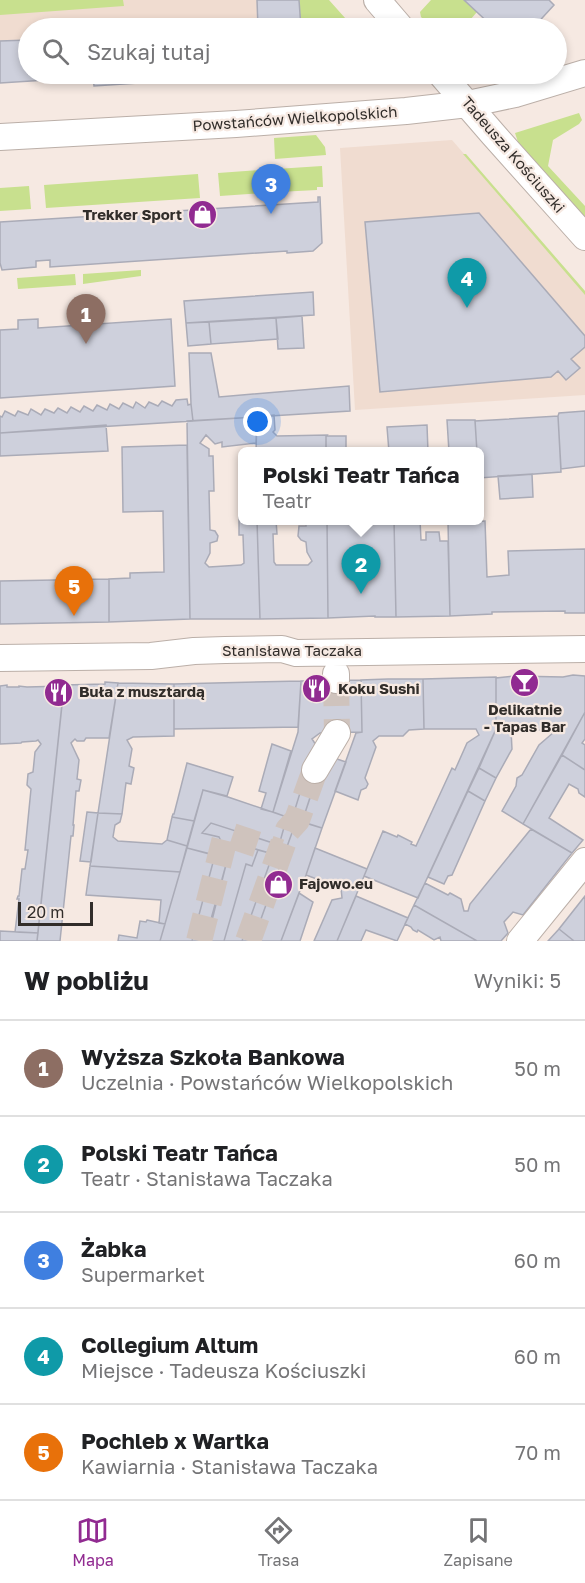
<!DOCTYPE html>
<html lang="pl">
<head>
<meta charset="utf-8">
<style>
	body { margin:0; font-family:"Golos Text",sans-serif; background:#f2f2f2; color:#202124 }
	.scale { position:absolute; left:18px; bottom:15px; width:75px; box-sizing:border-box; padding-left:6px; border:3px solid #312d2a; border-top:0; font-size:16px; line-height:21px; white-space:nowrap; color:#312d2a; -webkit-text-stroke:4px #f6e9e2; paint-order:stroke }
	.you { position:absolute; left:258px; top:422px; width:21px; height:21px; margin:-15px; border:4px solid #fff; border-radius:50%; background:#1a73e8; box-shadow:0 0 0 9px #1a73e833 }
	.badge { display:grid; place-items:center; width:39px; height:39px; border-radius:50%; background:#912b91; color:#fff; font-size:20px; font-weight:700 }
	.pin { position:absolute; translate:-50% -50px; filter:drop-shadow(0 2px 3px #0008) }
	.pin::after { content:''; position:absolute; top:32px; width:21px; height:18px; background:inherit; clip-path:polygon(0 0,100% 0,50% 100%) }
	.popup { position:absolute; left:238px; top:447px; width:246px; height:78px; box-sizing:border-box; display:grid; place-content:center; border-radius:9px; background:#fff; filter:drop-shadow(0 2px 4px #0005); font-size:20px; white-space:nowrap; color:#757577 }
	.popup b { font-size:22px; color:#202124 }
	.popup::after { content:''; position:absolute; left:50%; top:100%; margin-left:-12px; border:12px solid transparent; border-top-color:#fff }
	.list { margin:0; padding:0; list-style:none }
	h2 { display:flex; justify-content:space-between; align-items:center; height:78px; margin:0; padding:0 24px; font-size:26px }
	h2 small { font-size:20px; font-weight:400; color:#757577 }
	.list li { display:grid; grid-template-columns:39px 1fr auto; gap:18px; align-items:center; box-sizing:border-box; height:96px; padding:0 24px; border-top:2px solid #e0e0e0 }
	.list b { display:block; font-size:22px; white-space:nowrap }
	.list p { margin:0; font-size:20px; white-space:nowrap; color:#757577 }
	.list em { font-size:20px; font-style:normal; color:#757577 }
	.icon { flex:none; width:33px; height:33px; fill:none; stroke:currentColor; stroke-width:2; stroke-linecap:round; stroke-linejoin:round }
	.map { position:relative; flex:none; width:585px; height:941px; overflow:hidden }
	.search { position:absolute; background:#fff; box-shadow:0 3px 9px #0003; left:18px; right:18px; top:18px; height:66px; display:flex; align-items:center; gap:15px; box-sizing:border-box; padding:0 21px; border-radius:33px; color:#757577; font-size:22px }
	.sheet { height:558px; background:#fff }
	nav { display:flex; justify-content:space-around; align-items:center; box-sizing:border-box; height:84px; border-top:2px solid #e0e0e0; background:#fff; font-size:16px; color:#757577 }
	nav a { display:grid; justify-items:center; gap:3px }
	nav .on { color:#912b91 }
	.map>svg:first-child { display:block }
	.built { fill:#f0dcd0 }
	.green { fill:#c8e08e }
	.building { fill:#ced0dc; stroke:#aaabb7; stroke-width:1.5 }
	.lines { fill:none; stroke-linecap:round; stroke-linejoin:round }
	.street-tunnel { stroke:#cfc3bd; stroke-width:26; stroke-dasharray:26 13; stroke-linecap:butt }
	.street-casing { stroke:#bbafa8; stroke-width:28 }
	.street { stroke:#fff; stroke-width:26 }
	.labels { text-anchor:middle; stroke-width:4.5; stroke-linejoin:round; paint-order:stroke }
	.street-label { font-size:15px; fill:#312d2a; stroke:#f6e9e2 }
	.poi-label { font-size:15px; font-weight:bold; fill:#312d2a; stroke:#f6e9e2; text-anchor:start }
</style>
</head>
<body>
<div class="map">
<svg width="585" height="941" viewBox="0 0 585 941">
	<rect width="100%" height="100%" fill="#f6e9e2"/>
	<!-- built -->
	<path class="built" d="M0,0H327L352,28H28V74H346L231,81V77L94,86L93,77L0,83Z
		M452,140L585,293V395L355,410L340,148Z"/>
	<!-- green -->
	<path class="green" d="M0,0H123L124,6L0,15Z
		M299,0H329L354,28H301Z
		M431,0H464L477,12L463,28H432L421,17L420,12Z
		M579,113L582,120L579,124L553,140L548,166L585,206V218L518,142L515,133Z
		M316,135L325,147L326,155L275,159L274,138Z
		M463,154H466L585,291V295Z
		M322,166L323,187H317V190L278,192L276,169Z
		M261,170L263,193L220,196L218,173Z
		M198,174L200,198L46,208L44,185Z
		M29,186L31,209L0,211V188Z
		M141,270V276L83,284V274Z
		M75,274L76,285L18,289L17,278Z"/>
	<!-- building -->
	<path class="building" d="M257,0H299L301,28H258Z
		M464,0H549L554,5L533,28H494Z
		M28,40V74H229V77L94,86L93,77L0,83V41Z
		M229,74H303V75L229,81Z
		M318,197H320L322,243L313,251L287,253V251L50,267V260L36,261V267L2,270L0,263V222L318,202Z
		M479,213L585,336V347L571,359L580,368L566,380L558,371L551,377L380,392L365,222Z
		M313,292L314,315L186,323L184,301Z
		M302,316L304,348L278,349L276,318Z
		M276,318L278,339L211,344L209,322Z
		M38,319V328L171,319L175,386L0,398V330L18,329V320Z
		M209,322L211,344L188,346L186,323Z
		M189,353H211L219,397L349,386L350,411L193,421L191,404Z
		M187,399L188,405L191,404L193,421L0,433V416L2,417L5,411L15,416L18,411L28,415L31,409L41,415L45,409L54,413L58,408L67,413L71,407L80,412L84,406L93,411L97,405L107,410L110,404L119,409L123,403L133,408L136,402L145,408L149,402L158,406L162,401L172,406L176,400Z
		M585,411V466L561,469L558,416L559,413Z
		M274,415L275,430L273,432L277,436L327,435L326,436V452H256L257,417Z
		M558,416L561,472L479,478V452H477L475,421Z
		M257,417L256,443L222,447V442L215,444L206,435L200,443L209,449V456H213L214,491H209L210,530L215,531L218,536L217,541L210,543V553L205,563L209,567L241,565L244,563L243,535H239V505H242V520H257L260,619H190L187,421Z
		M447,420H475L477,452H449Z
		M106,425L108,451L0,456V433Z
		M427,425L428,452H389L387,427Z
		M326,436H346V452H326Z
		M187,445L190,619L109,622V579L130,578V573L164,572L163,511L123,512L122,447Z
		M532,474L533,497L500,499L498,476Z
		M257,520H276L277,534H273L274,562L276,565H308L312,561L307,552L306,542L301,540L298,536L299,526H306V520H327L328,618L260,619Z
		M327,520H394L396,617H375V616L328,618Z
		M394,520H420L421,540H426V532H439L440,541H448L450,616L396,617Z
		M485,521L487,577L509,575L508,551L585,549V613H565V611L492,612V614L450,616L448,522Z
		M109,579V622L0,624V581Z
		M573,675L585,676V712L523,824L502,811L516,786L517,778L522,775L539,745L554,732V726L543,730H511L512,749L496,778L479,768L496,729V678L514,676L563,677Z
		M496,677V729L418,898L364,876L383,831L397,837L398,835L412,842L411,844L416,846L452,768L455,770L467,743L479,735L476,729H424L423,679Z
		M388,679H423L424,729L409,730L403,736H379L373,741L376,747L365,778L368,784L366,788L361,790L358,800L335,791L356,733L362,732L361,680Z
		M361,680L362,732L320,733L312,739L316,745L311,768L306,781L304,780L292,819L273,812L298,732L301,681Z
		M301,681L298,727L174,729V684Z
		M105,682L118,683L109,738H86L84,741H77L75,739L71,743L79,760L77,779L81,780L79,791H76L73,825H74L73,836H71L60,941H37L64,685L105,684Z
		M118,683L174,684V736L133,737L127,740L132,749L129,766L134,768L131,784L126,783L122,814L98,813Z
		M7,685V687H19V686L27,687L64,686L38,933L15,932L19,899H17L18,896H19L22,869H25L28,850H25L31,789L27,785L28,774L33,772L35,752L41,744L38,740L36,741L22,742L21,743L0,744V686Z
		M585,712V739L582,743L585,745V770L562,755Z
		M272,744L291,751L273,812L261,809L266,793L259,791Z
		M562,755L585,770V797L579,793L578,789L569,784L549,818L583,840L572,853L523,824Z
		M328,756L346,762L322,828L302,822L323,759Z
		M187,763L233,777L227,796L203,790L194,821L172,817L173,814H174Z
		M311,768L319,770L302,822H303L293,830L253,941H242L273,854L232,842L228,844L224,860L227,861L208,936L205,941H192L215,855L217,856L221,841L219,837L202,833L211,823L279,845L287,817L292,819L304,780L306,781Z
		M479,768L496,778L485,801L468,791Z
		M203,790L228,797L287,817L279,845L211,823L202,833L219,837L221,841L217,856L187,848Z
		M468,791L485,801L452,875L448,876L444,884L428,877Z
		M87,812L98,813L91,862L80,861Z
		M98,813L122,814L120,822L115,825L113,837L118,841L162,844L167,840L187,846L180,872L90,866Z
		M172,817L194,821L187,846L167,840Z
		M303,822L322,828L306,875L281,941H253L293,830Z
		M531,829L572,853L523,915L513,912L504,922L508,933L501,941H477L414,905L425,883L448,895L450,893L461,899L464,911H468L470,904Z
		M232,842L258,850L252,866L246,864L224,941H205L227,861L224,860L228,844Z
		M187,848L215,855L192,941H160Z
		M315,848L367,869L337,941H314L332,900L342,898L341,888L306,875Z
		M258,850L273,854L242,941H224L246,864L252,866Z
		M90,866L180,872L165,924L159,923L161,900L86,895Z
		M299,893L313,902L300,941H281Z
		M356,896L408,918L397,941L366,930L361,941H337Z
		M585,896V941H574L559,929Z
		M414,905L477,941H441L440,937L434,940L418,930L417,932L413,930L411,927L405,924Z
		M147,920L165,924L160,941H118L119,935L137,938L140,921L146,922Z
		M559,929L574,941H548Z
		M0,931L38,933L37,941H0Z"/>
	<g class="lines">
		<!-- street-tunnel -->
		<path class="street-tunnel" d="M336,680L337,733
			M199,941L226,834L280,852
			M248,941L288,830L297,820L315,770"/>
		<defs>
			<path id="street" d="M377,0L401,28
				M441,74L492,133L585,237
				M0,137L236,124L406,111L468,104L515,94L585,73
				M0,658L151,656L194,651L225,650L282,649L296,653L585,649
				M336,674V680
				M315,770L337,733
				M520,941L585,861"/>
		</defs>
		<!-- street casing -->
		<use href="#street" class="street-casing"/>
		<!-- street -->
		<use href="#street" class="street"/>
	</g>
	<!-- icons -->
	<defs>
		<symbol id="shop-disc" viewBox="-11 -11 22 22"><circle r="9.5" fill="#912b91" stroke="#f6e9e2"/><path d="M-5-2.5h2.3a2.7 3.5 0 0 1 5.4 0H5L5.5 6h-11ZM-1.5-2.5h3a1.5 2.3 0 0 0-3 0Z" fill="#fff"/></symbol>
		<symbol id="bar-disc" viewBox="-11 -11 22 22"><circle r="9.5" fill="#912b91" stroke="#f6e9e2"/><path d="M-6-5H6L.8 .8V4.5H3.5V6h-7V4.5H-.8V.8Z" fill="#fff"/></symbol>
		<symbol id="restaurant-disc" viewBox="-11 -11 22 22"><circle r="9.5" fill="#912b91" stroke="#f6e9e2"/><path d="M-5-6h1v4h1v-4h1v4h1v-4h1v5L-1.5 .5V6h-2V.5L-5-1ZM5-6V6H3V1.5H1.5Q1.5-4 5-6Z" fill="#fff"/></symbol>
	</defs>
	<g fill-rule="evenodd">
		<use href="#shop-disc" x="186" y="198" width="33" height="33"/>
		<use href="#bar-disc" x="508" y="666" width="33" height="33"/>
		<use href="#restaurant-disc" x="300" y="672" width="33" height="33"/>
		<use href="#restaurant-disc" x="42" y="676" width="33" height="33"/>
		<use href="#shop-disc" x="262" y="868" width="33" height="33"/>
	</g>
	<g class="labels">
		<!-- street labels -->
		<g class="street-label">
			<text transform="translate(295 119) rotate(-4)" y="5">Powstańców Wielkopolskich</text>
			<text transform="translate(513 155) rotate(49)" y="5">Tadeusza Kościuszki</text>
			<text x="292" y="656">Stanisława Taczaka</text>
		</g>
		<!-- poi labels -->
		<g class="poi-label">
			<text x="182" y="220" text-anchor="end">Trekker Sport</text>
			<text x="338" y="694">Koku Sushi</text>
			<text x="79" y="697">Buła z musztardą</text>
			<text x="525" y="715" text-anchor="middle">Delikatnie<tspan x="525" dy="17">- Tapas Bar</tspan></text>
			<text x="299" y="889">Fajowo.eu</text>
		</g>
	</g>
</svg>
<div class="scale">20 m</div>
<div class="you"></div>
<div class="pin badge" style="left:86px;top:344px;background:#8d6e63">1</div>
<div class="pin badge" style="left:361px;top:594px;background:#0f9aa8">2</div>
<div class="popup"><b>Polski Teatr Tańca</b>Teatr</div>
<div class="pin badge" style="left:271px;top:214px;background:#3f7fe0">3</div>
<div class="pin badge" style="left:467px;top:308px;background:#0f9aa8">4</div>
<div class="pin badge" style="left:74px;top:616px;background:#e8710a">5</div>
<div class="search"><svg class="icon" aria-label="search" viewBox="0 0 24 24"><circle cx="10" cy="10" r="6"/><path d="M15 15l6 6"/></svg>Szukaj tutaj</div>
</div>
<section class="sheet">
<h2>W pobliżu<small>Wyniki: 5</small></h2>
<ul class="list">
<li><span class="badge" style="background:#8d6e63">1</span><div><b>Wyższa Szkoła Bankowa</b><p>Uczelnia · Powstańców Wielkopolskich</p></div><em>50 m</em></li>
<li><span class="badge" style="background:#0f9aa8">2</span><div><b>Polski Teatr Tańca</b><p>Teatr · Stanisława Taczaka</p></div><em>50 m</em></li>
<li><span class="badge" style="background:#3f7fe0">3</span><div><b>Żabka</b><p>Supermarket</p></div><em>60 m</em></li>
<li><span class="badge" style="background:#0f9aa8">4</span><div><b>Collegium Altum</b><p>Miejsce · Tadeusza Kościuszki</p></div><em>60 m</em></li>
<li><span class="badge" style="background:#e8710a">5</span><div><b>Pochleb x Wartka</b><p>Kawiarnia · Stanisława Taczaka</p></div><em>70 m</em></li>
</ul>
</section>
<nav>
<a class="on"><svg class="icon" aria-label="map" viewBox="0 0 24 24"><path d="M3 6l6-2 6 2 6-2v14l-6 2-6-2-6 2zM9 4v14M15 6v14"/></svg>Mapa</a>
<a><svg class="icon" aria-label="directions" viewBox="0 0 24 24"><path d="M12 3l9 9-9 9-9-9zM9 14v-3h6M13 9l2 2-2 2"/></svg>Trasa</a>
<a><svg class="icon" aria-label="saved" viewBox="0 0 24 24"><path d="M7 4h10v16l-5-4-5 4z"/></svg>Zapisane</a>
</nav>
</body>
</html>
